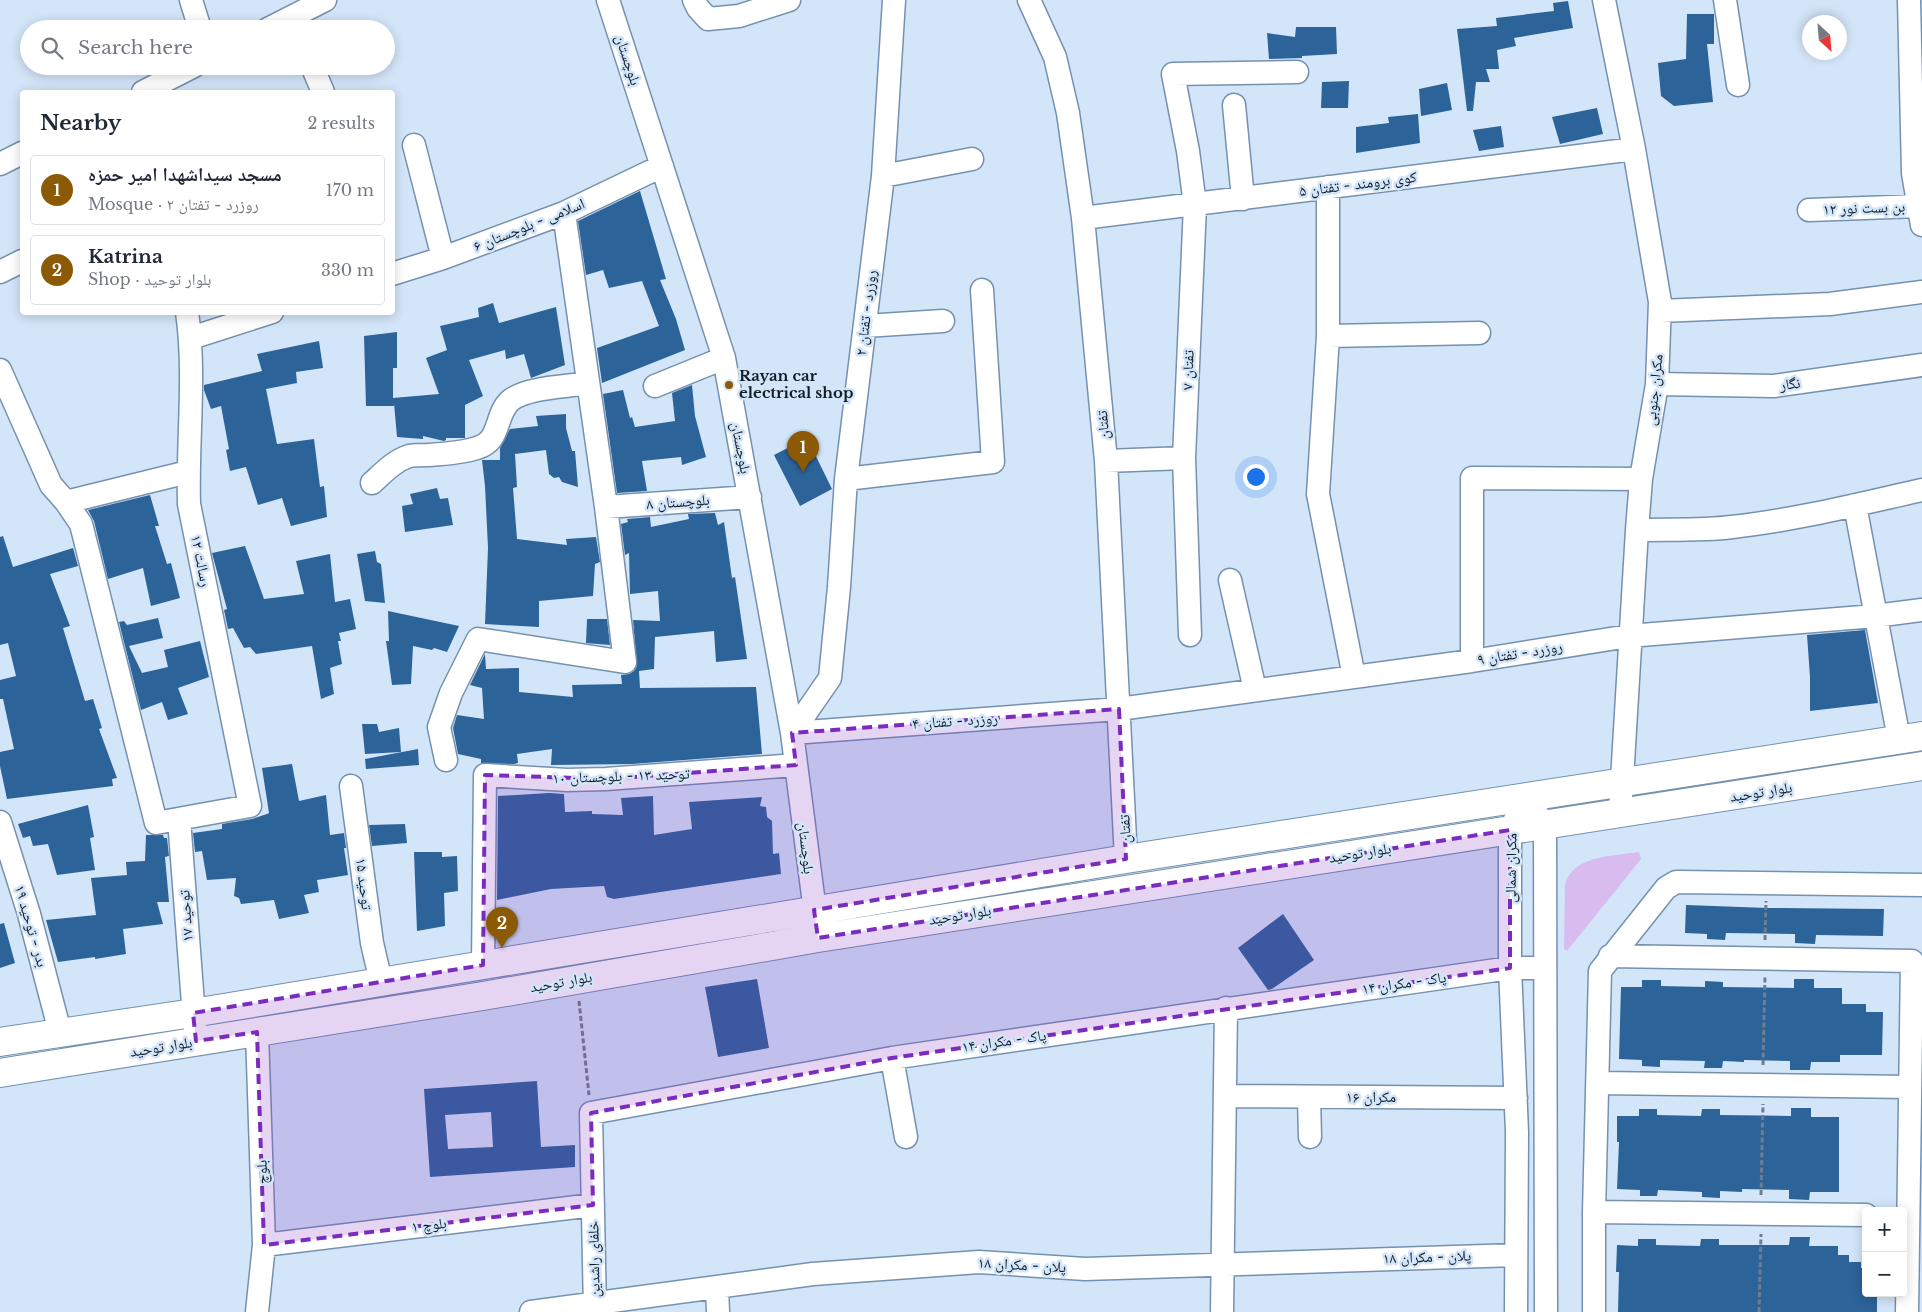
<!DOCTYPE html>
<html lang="en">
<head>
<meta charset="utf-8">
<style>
	body { margin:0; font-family:"Libre Baskerville","Noto Naskh Arabic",serif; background:#f2f2f3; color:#1f2937 }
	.controls { position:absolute; right:15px; bottom:15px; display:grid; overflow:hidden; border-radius:5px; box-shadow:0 2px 12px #0003 }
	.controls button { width:45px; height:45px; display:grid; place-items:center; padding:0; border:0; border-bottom:1px solid #e0e1e3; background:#fff; color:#1f2937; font:25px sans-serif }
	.compass { position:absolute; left:1802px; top:15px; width:45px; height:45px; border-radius:50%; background:#fff; box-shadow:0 2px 12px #0003; rotate:154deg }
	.you { position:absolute; left:1255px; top:476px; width:18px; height:18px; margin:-12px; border:4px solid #fff; border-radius:50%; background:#1a73e8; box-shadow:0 0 0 8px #1a73e833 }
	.badge { display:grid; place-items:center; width:32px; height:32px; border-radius:50%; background:#8c5905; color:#fff; font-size:16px; font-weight:700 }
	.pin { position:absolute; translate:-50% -41px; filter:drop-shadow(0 1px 2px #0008) }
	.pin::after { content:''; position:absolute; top:26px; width:18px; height:15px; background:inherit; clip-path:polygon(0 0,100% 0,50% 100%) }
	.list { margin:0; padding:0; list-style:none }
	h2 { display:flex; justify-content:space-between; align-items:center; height:65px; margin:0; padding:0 20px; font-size:21px }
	h2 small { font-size:16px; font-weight:400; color:#747a83 }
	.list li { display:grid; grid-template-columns:32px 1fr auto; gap:15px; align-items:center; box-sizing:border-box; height:70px; margin:0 10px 10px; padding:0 10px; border:1px solid #e0e1e3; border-radius:5px }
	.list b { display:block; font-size:19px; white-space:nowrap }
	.list p { margin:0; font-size:16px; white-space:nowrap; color:#747a83 }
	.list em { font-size:16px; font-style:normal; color:#747a83 }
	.icon { flex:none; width:28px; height:28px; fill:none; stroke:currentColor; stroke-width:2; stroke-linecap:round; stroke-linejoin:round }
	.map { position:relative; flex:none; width:1922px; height:1312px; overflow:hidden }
	.search { position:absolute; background:#fff; box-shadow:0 2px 12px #0003; left:20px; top:20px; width:375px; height:55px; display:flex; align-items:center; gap:12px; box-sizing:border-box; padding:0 18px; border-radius:28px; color:#747a83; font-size:19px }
	.panel { position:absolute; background:#fff; box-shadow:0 2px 12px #0003; left:20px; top:90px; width:375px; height:225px; border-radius:5px }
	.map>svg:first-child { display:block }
	.grass { fill:#d9bcef }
	.building { fill:#2c6399; fill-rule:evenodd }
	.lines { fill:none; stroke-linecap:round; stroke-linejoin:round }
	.minor-casing { stroke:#7591af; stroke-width:25 }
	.major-casing { stroke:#7591af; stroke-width:30 }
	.path { stroke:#6f7d8c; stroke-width:3; stroke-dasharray:5 2.5; stroke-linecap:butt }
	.minor { stroke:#fff; stroke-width:22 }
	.major { stroke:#fff; stroke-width:28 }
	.marked { fill:#7b2cbf; fill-opacity:0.2; stroke:#7b2cbf; stroke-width:4; stroke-dasharray:10 6; stroke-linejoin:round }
	.poi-dot { fill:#8c5905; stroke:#d3e5f9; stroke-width:2 }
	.labels { text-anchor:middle; stroke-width:5; stroke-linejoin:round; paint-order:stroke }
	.street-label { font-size:15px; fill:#111c27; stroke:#d3e5f9 }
	.poi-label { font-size:15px; font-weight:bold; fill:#111c27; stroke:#d3e5f9; text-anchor:start }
</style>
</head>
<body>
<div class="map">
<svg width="1922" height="1312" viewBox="0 0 1922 1312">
	<rect width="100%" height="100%" fill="#d3e5f9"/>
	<!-- grass -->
	<path class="grass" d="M1639,852L1641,859L1567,951L1564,949L1565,885C1572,855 1614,856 1639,852Z"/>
	<!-- building -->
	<path class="building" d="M1568,1L1573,28L1514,38L1516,46L1497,50L1499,69H1486L1490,82H1476L1473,111H1467L1457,29L1497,26L1496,18L1554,11L1553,3Z
		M1687,14H1714V44H1707L1713,102L1674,106L1661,96L1658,63L1686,59Z
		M1296,27H1336L1337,54L1302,56V58L1269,59L1267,33L1295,37Z
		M1349,81L1348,108H1321L1322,82Z
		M1447,83L1452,110L1421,116L1419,89Z
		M1597,108L1603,134L1560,144L1552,117Z
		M1418,114L1420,143L1356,153V127L1389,123L1388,117Z
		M1501,126L1504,147L1479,151L1473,130Z
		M640,191L666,279L660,280L676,319L685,350L602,383L597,348L659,326L642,281L609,288L603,270L586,275L578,221Z
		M493,303L499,323L556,307L565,365L531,378L524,354L506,359L505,350L469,360L483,396L465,405V438H446V440L444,441L423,436V439L397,437L394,403V406H366L364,336L397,332V368H393V398L439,394L426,358L447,350L440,326L479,317L478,308Z
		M319,341L323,368L296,372L297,383L266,389L277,444L314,439L320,487L324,486L327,517L291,526L282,498L258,505L246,467L230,471L226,450L229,449L221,406L211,409L204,390V385L262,371L257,354Z
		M692,385L695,416L706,457L682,465L681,457L642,461L647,491L617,493L603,394L623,390L630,418L632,417L635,427L675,421L672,393Z
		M566,414V428L572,451H575L578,487L562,482L559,477L554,478L549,474L546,450L515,454L517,487L513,488L517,539L567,545L566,539L596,537L600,562L595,564L593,596L539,601V627L485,624L488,548L485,486L482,460H500V448L510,429L538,426L536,416Z
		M807,438L832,489L800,506L774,455Z
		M437,488L440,499L448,498L453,525L405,532L402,506L413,504L410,494Z
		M150,495L159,526H155L167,564L171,563L180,598L151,606L143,568L108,579L94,521L88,510Z
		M715,513L718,525L724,522L732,578L735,577L747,659L716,662L714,631L655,637L654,669L639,671L640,688L756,687L762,754L632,764L551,765L552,749L517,754L518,763L514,764L481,763V759L458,754L453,728L457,715L484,719L482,688L470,685L485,654L486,669L519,668V692L573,697L572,685L622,684L621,675L629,674L634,671L637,666L633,620L660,621L658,591L630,594L629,553L625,555L621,524L628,522L627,519L650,517L651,527L689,519L688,514Z
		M3,536L13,567L73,548L78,566L50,574L70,626L63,628L85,701L93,699L102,728L99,729L117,778L112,779L113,786L7,799L0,766V752L14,749L3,699H0V680L16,676L8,643L0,645V537Z
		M245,546L264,599L304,594L296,561L330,554L335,602L350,599L356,629L339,633L341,641H338L342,664L330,668L334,694L321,699L312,646L256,654L250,647L244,648L233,628L228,629L224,610L227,609L212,553Z
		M375,551L377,562L381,564L385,603L365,601L357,554Z
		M388,611L459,626L447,652L434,648L432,650L413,646L411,684L392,685L386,641H389Z
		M158,618L163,638L129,646L142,673L168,667L164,650L200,641L209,677L178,688L188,714L168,720L162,702L141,710L119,622L124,621L127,625Z
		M587,619H607L610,645L586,643Z
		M1865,630L1878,703L1810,711V677L1807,635Z
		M362,724H377L379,732L399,728L401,752L365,754Z
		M418,749L419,765L366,769L365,759Z
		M292,764L299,801L326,795L330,835L344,833L346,848H344L348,875L317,880L319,892L304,895L309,913L279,919L274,900L241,904L239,898L234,896L236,878L207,880L202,851L195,852L193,833L222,829V824L252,819L267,814L269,813L262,768Z
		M549,793L564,794L565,812L592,811V814L623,815L621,798L653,796L654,835L692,829L689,802L762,797L760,806L766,807L767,817L772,821L773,854L779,853L781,874L614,899L607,897L604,886L551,889L497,900L498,796Z
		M88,805L94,837L90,838L95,870L57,875L48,844L33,846L30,836L23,838L18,824Z
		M405,824L407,843L372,846L369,825Z
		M146,835H163L164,838H167L169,856L165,857L169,902H157L163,924L123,929L126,954L95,959V957L58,962L46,920L96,915L91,878L127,875L126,862L145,861Z
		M414,852H442V857L457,856L458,891L444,893L445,926L417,931Z
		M1686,905L1768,908L1884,909L1883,936L1816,935L1815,944L1795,943V934L1726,933L1725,940L1707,939V934L1685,933Z
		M1283,914L1314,960L1272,989L1268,990L1238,948Z
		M4,923L15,963L0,968V924Z
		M757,979L769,1048L718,1057L705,987Z
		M1794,979H1814V988H1842V1004H1866V1012H1883L1882,1055H1840V1062H1811L1810,1070H1790V1061L1744,1060V1062L1723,1061L1722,1068H1704L1705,1061L1660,1060V1067L1642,1066V1060L1619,1059L1621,987H1642V980H1661V986L1705,987V981L1723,982V987L1794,988Z
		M537,1081L541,1147L575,1145V1167L430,1177L424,1089ZM491,1112L493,1147L448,1149L445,1115Z
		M1791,1108H1811V1117H1839V1192H1810L1809,1200L1789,1199V1190L1742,1189V1192L1720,1191V1198L1702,1197V1192L1658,1190L1657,1196H1640V1190L1617,1189L1619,1142H1617V1116H1639V1109H1657V1115L1701,1116L1702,1109H1720V1115L1791,1116Z
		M1790,1237H1810L1809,1246H1838V1255H1849V1262H1861V1268H1866V1293H1877V1312H1618L1619,1272H1616L1617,1245L1638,1246V1239H1656V1245L1700,1246L1701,1239H1719V1245H1789Z"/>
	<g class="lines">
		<defs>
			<path id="minor" d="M191,0L200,29
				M608,0L724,358L792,733L817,927
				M694,0L698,8L708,19L739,16L789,0
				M1029,0L1055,57L1068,113L1083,218L1106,461L1126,859
				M1604,0L1634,149L1660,302L1657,384L1641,479L1637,530L1620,813
				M1725,0L1738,85
				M1909,0L1913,173L1922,225
				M268,29L325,0
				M312,66L323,92
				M143,92L194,66
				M1234,105L1243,199
				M414,145L443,258
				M0,164L22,153
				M883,176L972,159
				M1328,187V336L1479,333
				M1809,210L1919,206
				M1083,218L1634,149
				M0,272L22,261
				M392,274L443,258L564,213L662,166
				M1660,311L1830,304L1922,292
				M865,326L943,321
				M1328,336L1318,494L1354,677
				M191,338L272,312
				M0,370L51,485L66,502L81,524L156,823L250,806L189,504C187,441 196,375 187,312
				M1657,384L1774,386L1922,365
				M655,386L724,358
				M1184,458L1190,635
				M1106,461L1184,458L1195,205L1188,151L1173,74L1297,72
				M846,479L993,462L982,290
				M372,483C383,473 394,461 409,456C414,455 422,455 428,455C444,454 462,453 477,448C502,441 494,414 511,400C528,387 566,387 588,383
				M66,502L188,472
				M1855,505L1899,739
				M606,507L750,497
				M1637,530C1668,529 1700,531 1732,527C1796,520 1859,504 1922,490
				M1230,580L1255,690
				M1472,661V478L1641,479
				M792,733L1119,709L1472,661L1629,636L1875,616L1922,610
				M792,733L830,678L839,587L846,479L883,176L894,0
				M446,760L439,727L451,693L478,639L625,662L606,507L564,213
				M351,786L372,943L381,982
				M179,819L195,1030
				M0,822L29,914L60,1032
				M1610,956L1912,961L1907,1312
				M483,965L485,775L567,780L606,779L796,765
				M892,1058L906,1137
				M1598,1083L1910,1087
				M1225,1096L1516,1098
				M1309,1097L1310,1137
				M1594,1212L1866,1215
				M264,1245L593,1205
				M717,1287L718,1312
				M257,1312L264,1245L257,1032
				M531,1312L813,1274L979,1262L1085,1269L1516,1255
				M595,1312L591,1113L892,1058L1510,968H1545
				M1222,1312L1226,1008
				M1516,1312L1517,1132L1510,968V830L1526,798L1545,825L1546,1312
				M1594,1312V1212L1600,971L1666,888L1676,882L1922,885"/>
			<path id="major" d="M0,1042L193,1013L1126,859L1922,736
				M0,1073L483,996L818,938L1922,766"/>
		</defs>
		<!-- minor casing -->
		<use href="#minor" class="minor-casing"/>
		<!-- major casing -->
		<use href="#major" class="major-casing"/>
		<!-- path -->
		<path class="path" d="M1765,940L1766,901
			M579,1001L589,1095
			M1763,1065L1765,976
			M1761,1195L1763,1104
			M1759,1312L1761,1234"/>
		<!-- minor -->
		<use href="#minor" class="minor"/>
		<!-- major -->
		<use href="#major" class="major"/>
	</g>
	<!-- marked area -->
	<path class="marked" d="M1119,709L1126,859L814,910L818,938L1510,830V968L892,1058L591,1113L593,1205L264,1245L257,1032L196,1041L193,1013L483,965L485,775L606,779L796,765L792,733Z"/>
	<!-- markers -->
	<circle class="poi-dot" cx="729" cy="385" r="5"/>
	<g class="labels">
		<!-- street labels -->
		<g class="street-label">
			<text transform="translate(628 60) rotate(72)" y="5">بلوچستان</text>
			<text transform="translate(1358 184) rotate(-7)" y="5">کوی برومند - تفتان ۵</text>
			<text transform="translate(1864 208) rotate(-2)" y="5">بن بست نور ۱۲</text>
			<text transform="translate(529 225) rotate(-22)" y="5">اسلامی - بلوچستان ۶</text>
			<text transform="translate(866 313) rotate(-83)" y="5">روزرد - تفتان ۲</text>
			<text transform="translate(1188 370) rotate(-88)" y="5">تفتان ۷</text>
			<text transform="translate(1790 384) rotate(-7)" y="5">نگار</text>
			<text transform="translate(1654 390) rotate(-84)" y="5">مکران جنوبی</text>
			<text transform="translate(1103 425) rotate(-95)" y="5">تفتان</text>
			<text transform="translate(741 448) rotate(79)" y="5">بلوچستان</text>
			<text transform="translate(678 502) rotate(-4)" y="5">بلوچستان ۸</text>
			<text transform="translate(201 561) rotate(79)" y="5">رسالت ۱۲</text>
			<text transform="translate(1520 653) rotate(-9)" y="5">روزرد - تفتان ۹</text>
			<text transform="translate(955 721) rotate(-4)" y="5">روزرد - تفتان ۴</text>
			<text transform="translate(621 776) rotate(-2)" y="5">توحید ۱۳ - بلوچستان ۱۰</text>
			<text transform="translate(1761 792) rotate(-9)" y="5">بلوار توحید</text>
			<text transform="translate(1125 829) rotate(-93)" y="5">تفتان</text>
			<text transform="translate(806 848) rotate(83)" y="5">بلوچستان</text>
			<text transform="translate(1360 853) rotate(-9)" y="5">بلوار توحید</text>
			<text transform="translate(1511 868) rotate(-89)" y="5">مکران شمالی</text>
			<text transform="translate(364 884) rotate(83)" y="5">توحید ۱۵</text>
			<text transform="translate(960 915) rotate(-9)" y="5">بلوار توحید</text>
			<text transform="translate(186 916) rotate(-94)" y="5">توحید ۱۷</text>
			<text transform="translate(31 926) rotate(74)" y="5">بدر - توحید ۱۹</text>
			<text transform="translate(561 982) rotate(-10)" y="5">بلوار توحید</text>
			<text transform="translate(1404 983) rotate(-8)" y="5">پاک - مکران ۱۴</text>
			<text transform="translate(1004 1041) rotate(-8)" y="5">پاک - مکران ۱۴</text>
			<text transform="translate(161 1047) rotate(-9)" y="5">بلوار توحید</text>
			<text x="1371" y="1102">مکران ۱۶</text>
			<text transform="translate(262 1172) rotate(-92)" y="5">بلوچ</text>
			<text transform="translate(429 1225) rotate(-7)" y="5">بلوچ ۱</text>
			<text transform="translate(1427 1257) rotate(-2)" y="5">پلان - مکران ۱۸</text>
			<text transform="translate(594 1259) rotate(-91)" y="5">خلفای راشدین</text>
			<text transform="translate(1022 1265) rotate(3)" y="5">پلان - مکران ۱۸</text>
		</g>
		<!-- poi labels -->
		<g class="poi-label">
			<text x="739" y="381">Rayan car<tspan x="739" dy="17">electrical shop</tspan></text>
		</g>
	</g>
</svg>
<div class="controls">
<button>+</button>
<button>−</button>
</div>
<svg class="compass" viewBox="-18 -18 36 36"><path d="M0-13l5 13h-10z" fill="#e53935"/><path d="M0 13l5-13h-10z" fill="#747a83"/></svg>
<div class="you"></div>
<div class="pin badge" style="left:803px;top:472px">1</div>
<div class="pin badge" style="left:502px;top:948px">2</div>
<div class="search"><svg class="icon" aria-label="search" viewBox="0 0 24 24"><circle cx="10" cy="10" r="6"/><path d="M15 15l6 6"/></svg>Search here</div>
<section class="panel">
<h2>Nearby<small>2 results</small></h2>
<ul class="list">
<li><span class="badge">1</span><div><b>مسجد سیداشهدا امیر حمزه</b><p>Mosque · روزرد - تفتان ۲</p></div><em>170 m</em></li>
<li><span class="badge">2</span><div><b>Katrina</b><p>Shop · بلوار توحید</p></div><em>330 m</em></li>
</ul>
</section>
</div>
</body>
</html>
